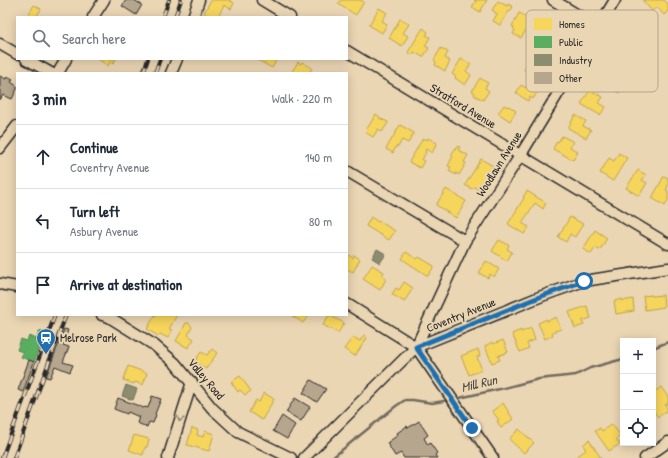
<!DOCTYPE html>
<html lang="en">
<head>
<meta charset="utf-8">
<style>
	body { margin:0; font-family:"Patrick Hand",sans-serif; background:#f2f2f3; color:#1f2937 }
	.controls { position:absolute; right:12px; bottom:12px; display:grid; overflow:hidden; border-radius:0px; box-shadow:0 2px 10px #0003 }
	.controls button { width:36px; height:36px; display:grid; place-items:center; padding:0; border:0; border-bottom:1px solid #e0e1e3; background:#fff; color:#1f2937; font:20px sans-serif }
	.stop { position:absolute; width:12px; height:12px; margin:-9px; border:3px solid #1f6fb2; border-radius:50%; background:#fff }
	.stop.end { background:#1f6fb2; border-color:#fff; box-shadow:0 1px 4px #0008 }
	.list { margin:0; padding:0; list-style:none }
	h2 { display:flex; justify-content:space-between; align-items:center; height:52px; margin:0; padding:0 16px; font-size:17px }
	h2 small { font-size:13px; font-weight:400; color:#747a83 }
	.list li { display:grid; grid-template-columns:26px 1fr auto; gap:12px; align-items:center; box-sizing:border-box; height:64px; padding:0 16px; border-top:1px solid #e0e1e3 }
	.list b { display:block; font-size:15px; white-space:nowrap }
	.list p { margin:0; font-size:13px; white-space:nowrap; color:#747a83 }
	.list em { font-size:13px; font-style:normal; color:#747a83 }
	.icon { flex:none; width:22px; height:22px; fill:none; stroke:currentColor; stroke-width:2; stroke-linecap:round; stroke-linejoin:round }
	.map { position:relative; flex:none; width:668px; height:458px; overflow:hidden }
	.search { position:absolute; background:#fff; box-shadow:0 2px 10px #0003; left:16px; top:16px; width:332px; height:44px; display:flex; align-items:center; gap:10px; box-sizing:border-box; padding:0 14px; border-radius:0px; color:#747a83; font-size:15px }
	.panel { position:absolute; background:#fff; box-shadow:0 2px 10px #0003; left:16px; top:72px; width:332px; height:244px; border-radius:0px }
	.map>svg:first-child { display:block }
	.homes { fill:#f6d55c; stroke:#b9a24d }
	.public { fill:#5aae61; stroke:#4c8751 }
	.industry { fill:#8c8c6e; stroke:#6f6f5a }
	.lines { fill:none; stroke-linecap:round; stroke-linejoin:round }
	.stream { stroke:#726b5e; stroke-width:2.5 }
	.building { fill:#b6a68e; stroke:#2b2b2b }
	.minor-casing { stroke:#2b2b2b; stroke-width:13 }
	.minor { stroke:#ebd6b4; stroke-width:10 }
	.rail-casing { stroke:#2b2b2b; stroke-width:4 }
	.rail { stroke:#ebd6b4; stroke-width:2.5; stroke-dasharray:8; stroke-linecap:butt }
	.oneway { stroke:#8b8070 }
	.route { stroke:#1f6fb2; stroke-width:5 }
	.labels { text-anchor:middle; stroke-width:4; stroke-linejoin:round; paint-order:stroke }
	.street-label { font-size:12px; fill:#2b2b2b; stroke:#ebd6b4 }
	.poi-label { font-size:12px; fill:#2b2b2b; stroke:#ebd6b4; text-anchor:start }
	.water-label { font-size:13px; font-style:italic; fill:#484640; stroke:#ebd6b4 }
	.key { fill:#ebd6b4; stroke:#b1a38b; stroke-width:1 }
	.key-label { font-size:11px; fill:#2b2b2b }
</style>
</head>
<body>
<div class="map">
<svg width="668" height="458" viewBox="0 0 668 458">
	<rect width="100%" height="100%" fill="#ebd6b4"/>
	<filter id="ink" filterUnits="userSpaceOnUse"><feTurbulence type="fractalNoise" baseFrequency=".025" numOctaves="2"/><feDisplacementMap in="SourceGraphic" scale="8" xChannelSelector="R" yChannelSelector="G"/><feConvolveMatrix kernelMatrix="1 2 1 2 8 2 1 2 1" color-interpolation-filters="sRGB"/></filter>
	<g filter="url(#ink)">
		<!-- homes -->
		<path class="homes" d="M211,0H229L234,3L231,9L224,5L218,17H211L204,13Z
			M341,0H360L364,2L356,15L338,4Z
			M474,0H487L480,12L472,7L476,1Z
			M645,0H664L668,4V11L664,15L657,7L652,11L643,1Z
			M498,1L507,6L508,4L513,7L510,11H509L500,25L493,21L497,14L495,13V12L492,10Z
			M34,5L41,9L37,16L38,17H27Z
			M379,8L387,13L382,21L387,24L382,33L369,25Z
			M519,13L529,18L525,26L528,27L521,38L513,34L515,30L513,28L514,27L512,26Z
			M400,19L409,24L403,33L408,36L402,46L389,38Z
			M423,28L428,32L426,35L430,37L425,46L429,48L423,57L414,52L412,55L408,52Z
			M441,48L448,52L445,58L450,61L445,71L435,65L436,62L434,60Z
			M98,59H116L113,64L110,62L108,66Z
			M259,59H277L272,68L258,60Z
			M461,59L471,64L466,71L471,75L465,85L455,78L456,77L452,74Z
			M298,62L301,64L302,62L312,68L309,73H291Z
			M528,62L539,68L542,63L551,68L545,77L544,76L541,80L524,70Z
			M603,66L622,77L618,84L623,86L619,93L595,80Z
			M480,78L488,83L485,88L489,91L483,100L474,95L475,93L472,91Z
			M529,83L539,89L533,99L530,97L528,101L516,93L521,85L526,88Z
			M590,90L603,97L599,103L606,107L600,115L581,104Z
			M504,105L508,107L509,106L516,111L510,121L498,113Z
			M376,114L380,117L379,118L388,122V123L382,132L378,129L373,137L365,132Z
			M575,115L586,121L583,126L591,130L586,138L568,128Z
			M400,125L414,133L408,143L402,140L398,147L396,146L393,153L386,149Z
			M562,136L574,142L570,147L578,152L573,160L553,149L557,141L558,142Z
			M423,138L427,140L428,138L437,143L432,153L426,149L425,151L426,152L422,160L424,161L420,168L409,162Z
			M457,146L460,147L458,150L468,155L464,162L466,163L459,175L456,173V175L449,171L451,167L448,166L453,156L451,155Z
			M619,153L627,158L613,181L600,173L609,158L614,161Z
			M481,159L493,166L479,190L474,187L472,189L465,185Z
			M638,170L646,175L642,180L647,183L639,196L626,188Z
			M664,176L668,178V186L666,190L668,191V200L665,206L652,198Z
			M446,189L466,201L456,218L436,205Z
			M527,191L546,203L543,209L535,203L522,223L529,227L524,234L508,224L524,198L523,197Z
			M371,217L378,222L379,221L395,231L389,240L366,226Z
			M570,217L583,224L575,237L570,234L566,242L558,237Z
			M595,230L607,238L600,250L595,248L591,254L583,249Z
			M499,240L509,245L507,249L512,252L507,261L492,251Z
			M406,252L417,259L419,257L434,266L428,276L402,259Z
			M347,254L353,258L354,255L360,259L353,272L347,269Z
			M486,261L499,269L494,277L490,274L488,278L479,273Z
			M372,265L384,272L382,276L386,279L380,290L363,279Z
			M404,282L413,288L404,302L392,294L396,288L399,290Z
			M652,295V296L663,295L664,307L645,310L643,296Z
			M622,299V301L633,299L634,311L616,314L614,301Z
			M587,306L591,318L582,321L584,325L575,328L569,312Z
			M155,315H177L169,329L172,330L168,338L160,334L158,336L147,329Z
			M291,315H309L303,323Z
			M329,315L344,323L338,333L323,325Z
			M556,317L561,329L552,332L553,335L545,339L538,323L547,319V321Z
			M186,323H189L192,327L188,335L194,339L188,348L176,341Z
			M531,328L535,340L527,343L529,348L520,352L512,334L521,330V332Z
			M364,335L367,338L355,356L344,349L353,337L360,341Z
			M503,340L508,352L498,356L500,360L492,363L485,346L492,342L493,344Z
			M212,349L217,353L206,369L195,361L201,352L207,355Z
			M478,349L480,356L477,357L482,370L469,375L461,356Z
			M128,366L147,373L143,385L135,382L134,384L123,380Z
			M240,376L251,391L245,395L240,390L238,392L231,382Z
			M661,387L668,397V403L665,405L668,410L658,417L653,410V393Z
			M264,393L274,399L262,420L249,412L256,400L259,402Z
			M503,403L513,419L501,428L497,421L499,420L492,411Z
			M612,424L621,436L616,439L620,444L609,451L595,431L600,428L602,431Z
			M192,428L198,430L197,435L203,437L205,431L214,434L209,451L187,445Z
			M519,429L534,443L524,453L509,439Z
			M134,435L149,439L147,447H145L143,455L129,450Z
			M589,440L601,458H577L576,457L586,450L583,445Z"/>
		<!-- public -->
		<path class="public" d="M39,331L45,333L34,362L21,357L23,352L17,350L21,339L27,341L29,336L37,339Z"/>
		<!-- industry -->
		<path class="industry" d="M377,249L386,254L380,263L372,258Z
			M126,385L137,389L133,400L122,396Z"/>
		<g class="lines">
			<!-- stream -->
			<path class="stream" d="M653,348L668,342
				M455,399L504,388L539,379L576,375L590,368L623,359
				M332,458L396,406L405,400H413L432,403L450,400"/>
		</g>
		<!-- building -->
		<path class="building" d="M126,0H134L142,5L136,15L122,6Z
			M0,76L6,79L7,76L13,79L11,82L17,86V89L12,99L3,95L0,100Z
			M64,329L68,330L63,345L69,347L63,362L73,365L70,372L55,366L50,378L46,377Z
			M29,360L34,362L23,392L18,390Z
			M311,380L326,389L317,402L303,393Z
			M152,396L161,399L155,414L156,415L153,423L149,422L147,427L137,423L139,417L128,412L127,414L114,409L118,398L144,408L145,407L148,408Z
			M295,398L310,407L301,421L286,412Z
			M282,416L295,425L287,439L273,431Z
			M419,421L428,435L424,438L428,445L430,443L437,453L435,455L437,458H404L401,453L395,456L387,443L398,435L397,433L407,426L408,428Z"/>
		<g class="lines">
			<defs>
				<path id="minor" d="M262,0L290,17
					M553,0L598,27
					M93,17L104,0
					M193,17L199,0
					M0,44L17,54
					M347,51L668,244
					M26,59L51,73
					M58,73L66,59
					M171,73L177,59
					M0,148L17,126
					M347,171L465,241
					M0,284L17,287
					M347,304L416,347L493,458
					M102,315L109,317L154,345L175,363L212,408L238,432L291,458
					M416,347L465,241L520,156L615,0
					M168,458L192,382
					M304,458L416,347L542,296L584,281L668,268
					M645,458L668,442"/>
			</defs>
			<!-- minor casing -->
			<use href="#minor" class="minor-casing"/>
			<!-- minor -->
			<use href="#minor" class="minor"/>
			<defs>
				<path id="rail" d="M163,17L169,0
					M175,17L181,0
					M143,73L148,59
					M155,73L160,59
					M2,458L55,315
					M14,458L66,315"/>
			</defs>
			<!-- rail casing -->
			<use href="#rail" class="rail-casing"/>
			<!-- rail -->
			<use href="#rail" class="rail"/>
		</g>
		<!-- one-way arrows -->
		<defs><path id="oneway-chevron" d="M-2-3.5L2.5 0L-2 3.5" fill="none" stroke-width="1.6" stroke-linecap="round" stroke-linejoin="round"/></defs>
		<use class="oneway" href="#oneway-chevron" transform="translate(180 419) rotate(107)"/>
	</g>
	<g class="lines" filter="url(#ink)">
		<!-- route -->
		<path class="route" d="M472,428L416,347L542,296L584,281"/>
	</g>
	<!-- icons -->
	<defs>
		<symbol id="station-pin" viewBox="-11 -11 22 30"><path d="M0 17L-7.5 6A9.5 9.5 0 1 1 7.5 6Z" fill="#1f6fb2" stroke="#ebd6b4"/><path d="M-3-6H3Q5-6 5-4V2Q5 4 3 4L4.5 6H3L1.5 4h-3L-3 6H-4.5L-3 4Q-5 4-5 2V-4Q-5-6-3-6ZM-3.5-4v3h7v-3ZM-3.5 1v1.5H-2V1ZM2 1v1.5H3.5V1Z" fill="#fff"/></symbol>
	</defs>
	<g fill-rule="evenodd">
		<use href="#station-pin" x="35" y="327" width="22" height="30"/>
	</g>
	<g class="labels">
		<!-- street labels -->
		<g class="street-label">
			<text transform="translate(463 106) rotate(31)" y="4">Stratford Avenue</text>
			<text transform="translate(499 164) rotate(-58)" y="4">Woodlawn Avenue</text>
			<text transform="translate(461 315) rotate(-22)" y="4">Coventry Avenue</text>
			<text transform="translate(206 379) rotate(50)" y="4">Valley Road</text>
		</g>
		<!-- poi labels -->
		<g class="poi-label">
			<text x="60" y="342">Melrose Park</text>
		</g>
		<!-- water labels -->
		<g class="water-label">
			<text transform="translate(479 383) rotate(-13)" y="5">Mill Run</text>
		</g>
	</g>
	<!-- legend -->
	<rect x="526" y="10" width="132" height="82" rx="6" class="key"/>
	<rect x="534" y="18" width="18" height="12" fill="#f6d55c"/>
	<rect x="534" y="36" width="18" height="12" fill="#5aae61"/>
	<rect x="534" y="54" width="18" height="12" fill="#8c8c6e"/>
	<rect x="534" y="72" width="18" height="12" fill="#b6a68e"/>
	<g class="key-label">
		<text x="559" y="28">Homes</text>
		<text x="559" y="46">Public</text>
		<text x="559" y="64">Industry</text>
		<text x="559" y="82">Other</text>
	</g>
</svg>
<div class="controls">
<button>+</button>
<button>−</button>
<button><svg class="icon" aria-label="locate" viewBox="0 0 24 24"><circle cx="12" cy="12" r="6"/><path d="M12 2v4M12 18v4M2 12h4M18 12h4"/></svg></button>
</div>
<div class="stop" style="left:584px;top:281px"></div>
<div class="stop end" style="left:472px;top:428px"></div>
<div class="search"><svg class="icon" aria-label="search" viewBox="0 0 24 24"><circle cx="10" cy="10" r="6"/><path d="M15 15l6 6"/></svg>Search here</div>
<section class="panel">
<h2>3 min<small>Walk · 220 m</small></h2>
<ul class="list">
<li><svg class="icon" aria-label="ahead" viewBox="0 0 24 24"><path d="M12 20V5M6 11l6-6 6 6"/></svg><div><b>Continue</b><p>Coventry Avenue</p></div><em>140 m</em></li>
<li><svg class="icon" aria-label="left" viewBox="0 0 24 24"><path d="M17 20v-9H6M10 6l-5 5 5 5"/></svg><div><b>Turn left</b><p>Asbury Avenue</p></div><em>80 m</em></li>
<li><svg class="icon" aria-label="arrive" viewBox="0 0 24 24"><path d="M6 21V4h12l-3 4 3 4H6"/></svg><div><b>Arrive at destination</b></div></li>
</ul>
</section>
</div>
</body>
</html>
